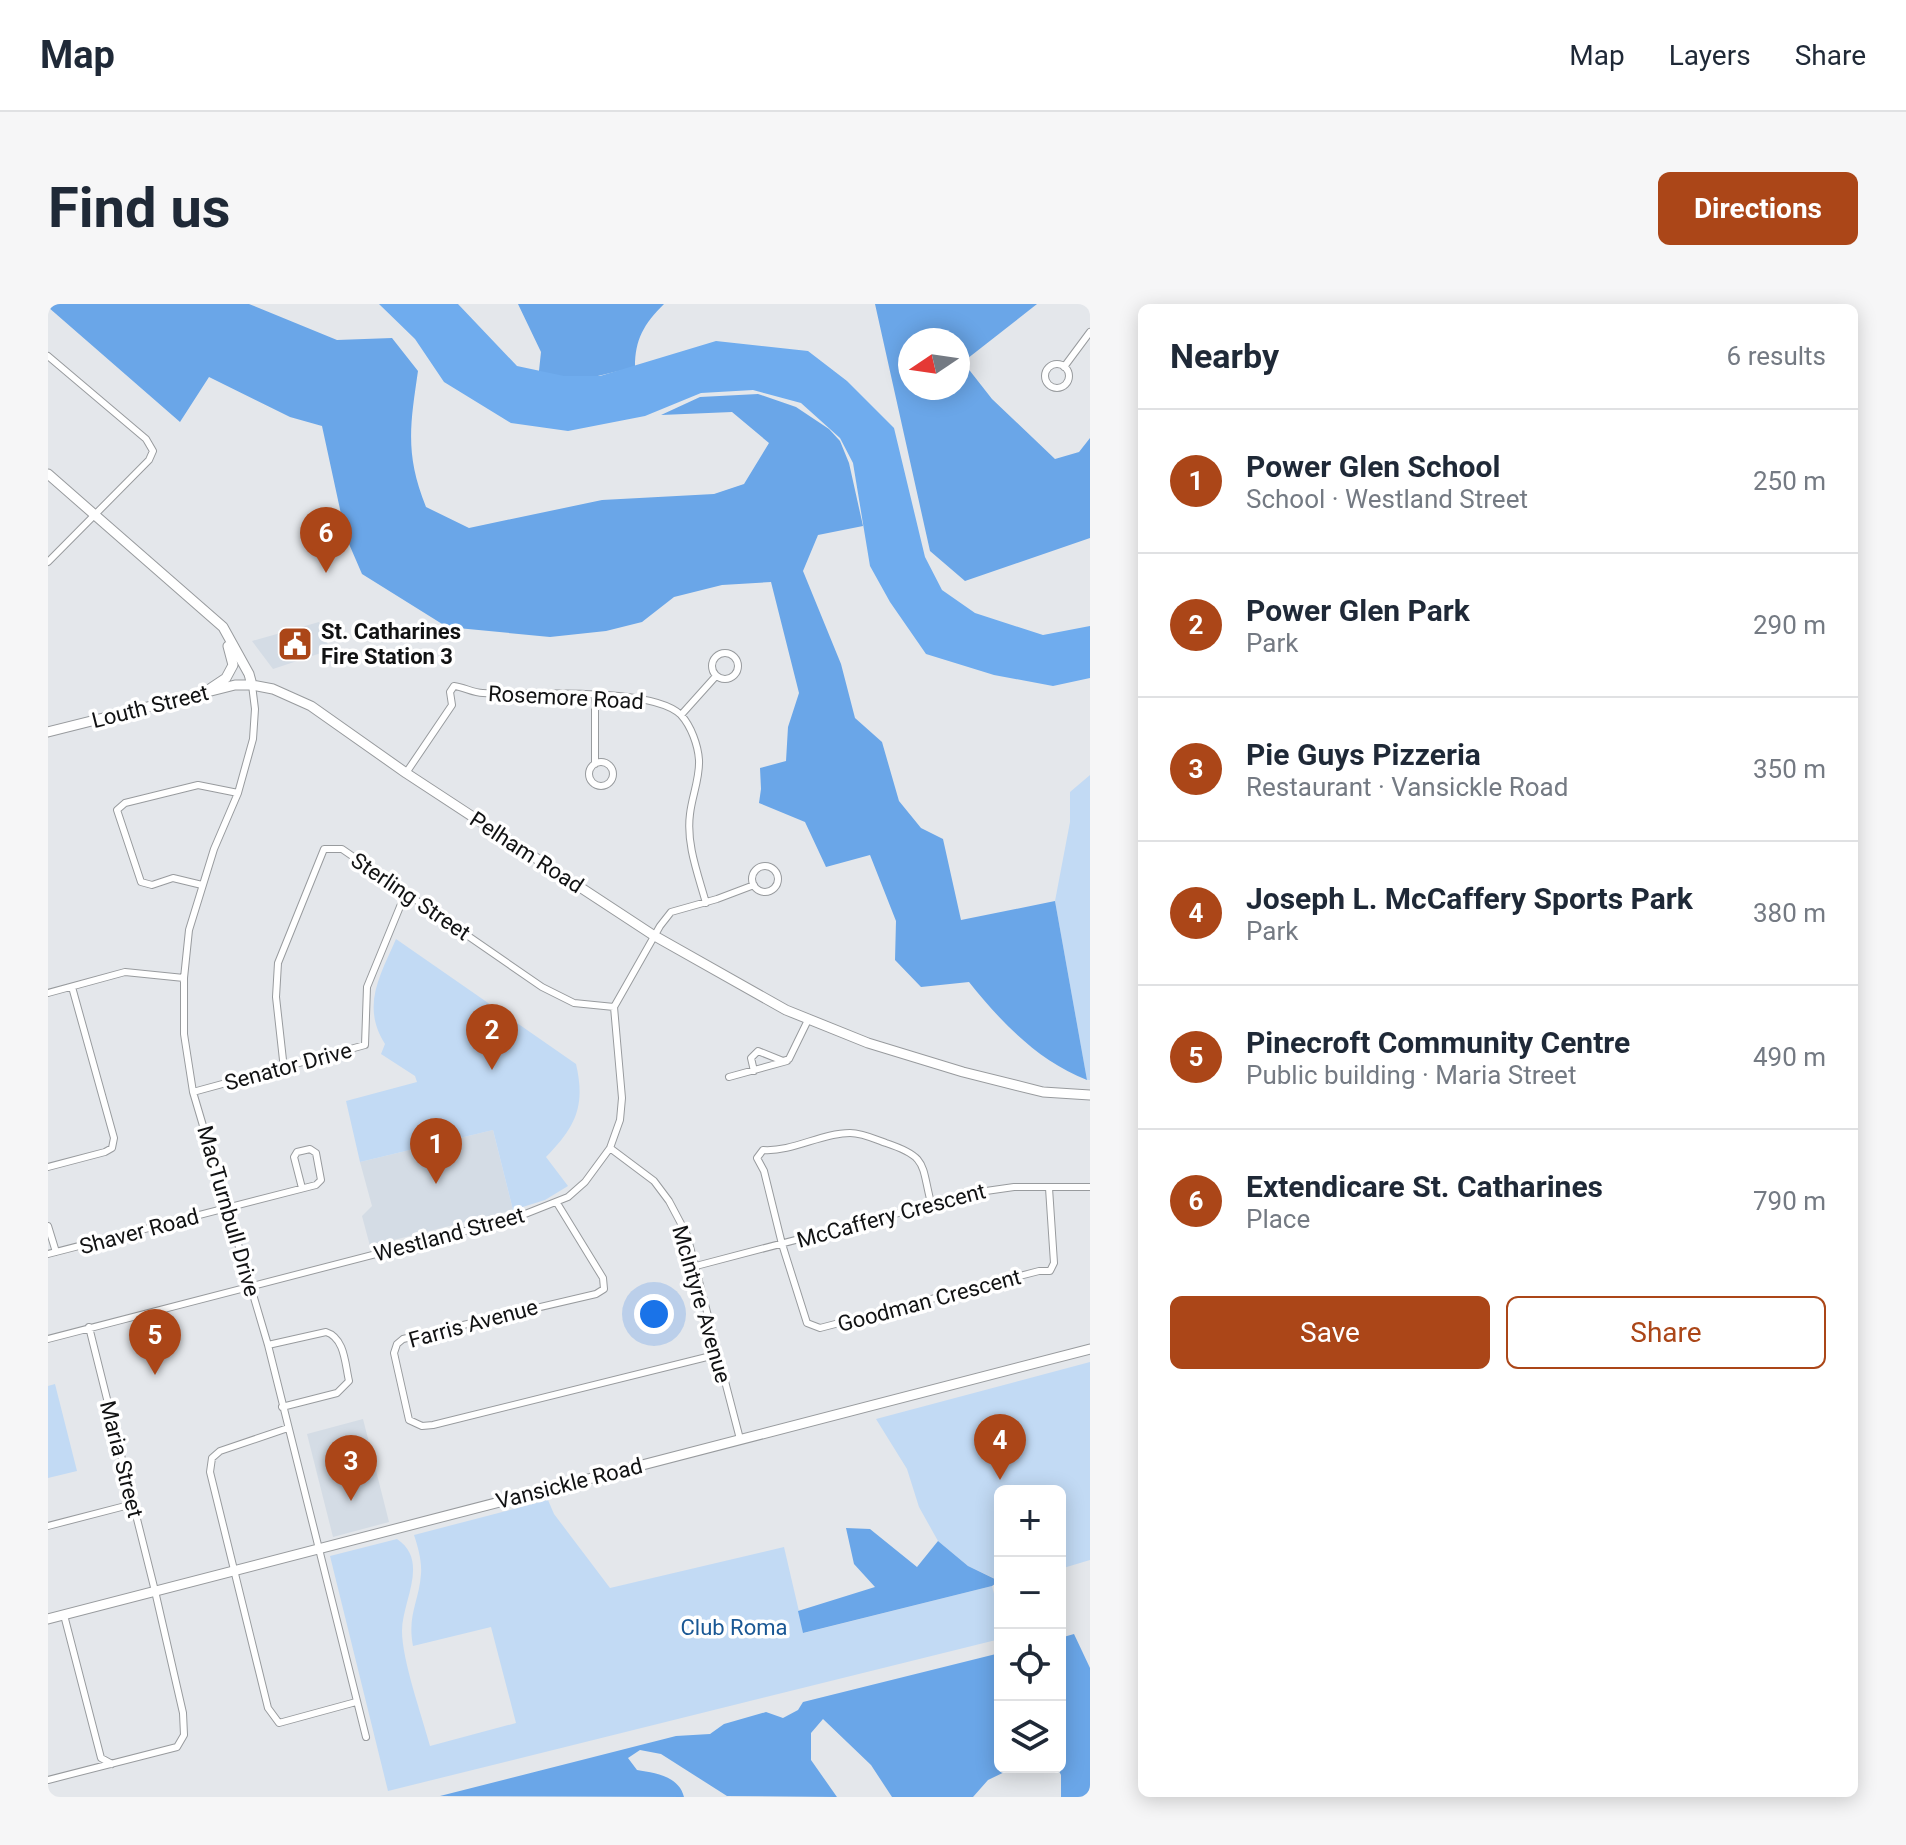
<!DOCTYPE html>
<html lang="en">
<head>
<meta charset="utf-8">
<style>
	body { margin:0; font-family:Roboto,sans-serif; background:#f6f6f7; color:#1f2937 }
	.controls { position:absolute; right:24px; bottom:24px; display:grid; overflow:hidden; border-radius:12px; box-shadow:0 4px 20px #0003 }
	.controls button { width:72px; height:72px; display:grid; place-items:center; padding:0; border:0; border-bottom:2px solid #e0e1e3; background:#fff; color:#1f2937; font:40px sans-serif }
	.compass { position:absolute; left:850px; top:24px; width:72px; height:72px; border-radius:50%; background:#fff; box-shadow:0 4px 20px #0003; rotate:257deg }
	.you { position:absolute; left:606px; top:1010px; width:28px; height:28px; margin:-20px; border:6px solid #fff; border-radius:50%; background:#1a73e8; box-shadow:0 0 0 12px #1a73e833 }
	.badge { display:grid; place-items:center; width:52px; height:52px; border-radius:50%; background:#ab4618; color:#fff; font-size:26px; font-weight:700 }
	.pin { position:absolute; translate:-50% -66px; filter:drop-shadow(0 2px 4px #0008) }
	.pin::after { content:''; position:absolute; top:42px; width:28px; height:24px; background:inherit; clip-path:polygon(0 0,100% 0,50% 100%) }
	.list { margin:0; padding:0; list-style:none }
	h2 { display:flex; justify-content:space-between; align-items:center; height:104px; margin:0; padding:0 32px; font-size:34px }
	h2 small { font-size:26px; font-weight:400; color:#747a83 }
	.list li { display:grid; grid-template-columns:52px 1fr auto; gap:24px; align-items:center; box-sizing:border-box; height:144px; padding:0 32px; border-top:2px solid #e0e1e3 }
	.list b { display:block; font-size:30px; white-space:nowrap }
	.list p { margin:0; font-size:26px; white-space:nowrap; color:#747a83 }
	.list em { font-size:26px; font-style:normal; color:#747a83 }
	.actions { display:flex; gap:16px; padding:24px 32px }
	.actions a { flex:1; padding:18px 0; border:2px solid #ab4618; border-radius:12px; text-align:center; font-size:28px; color:#ab4618 }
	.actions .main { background:#ab4618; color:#fff }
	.icon { flex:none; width:44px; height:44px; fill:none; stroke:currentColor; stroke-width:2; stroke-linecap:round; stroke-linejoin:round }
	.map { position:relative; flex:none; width:1042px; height:1493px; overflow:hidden; border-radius:12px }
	header { display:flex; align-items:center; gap:48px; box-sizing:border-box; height:112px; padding:0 40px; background:#fff; border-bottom:2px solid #e0e1e3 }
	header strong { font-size:38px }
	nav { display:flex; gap:44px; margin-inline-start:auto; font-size:28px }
	.intro { display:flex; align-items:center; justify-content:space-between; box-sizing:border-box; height:192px; padding:0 48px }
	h1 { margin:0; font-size:56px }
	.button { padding:20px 36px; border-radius:12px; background:#ab4618; color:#fff; font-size:28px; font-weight:700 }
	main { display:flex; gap:48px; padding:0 48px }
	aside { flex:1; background:#fff; border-radius:12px; box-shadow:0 4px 20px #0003 }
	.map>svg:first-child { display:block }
	.built { fill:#d4dce5 }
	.green { fill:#c2daf4 }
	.forest { fill:#6aa6e8; fill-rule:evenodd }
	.water { fill:#6facee }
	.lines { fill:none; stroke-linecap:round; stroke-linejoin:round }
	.street-casing { stroke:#989b9e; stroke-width:8 }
	.secondary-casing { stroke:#989b9e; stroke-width:11 }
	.street { stroke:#fff; stroke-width:6 }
	.secondary { stroke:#fff; stroke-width:9 }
	.labels { text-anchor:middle; stroke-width:7; stroke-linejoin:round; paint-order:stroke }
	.poi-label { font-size:22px; font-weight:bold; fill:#111213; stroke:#fff; text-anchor:start }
	.street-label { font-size:22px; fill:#111213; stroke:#fff }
	.park-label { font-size:22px; fill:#195794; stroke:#fff }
</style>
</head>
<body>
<header>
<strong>Map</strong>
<nav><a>Map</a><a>Layers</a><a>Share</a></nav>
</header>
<div class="intro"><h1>Find us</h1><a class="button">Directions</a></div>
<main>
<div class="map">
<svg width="1042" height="1493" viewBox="0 0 1042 1493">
	<rect width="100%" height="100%" fill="#e4e7eb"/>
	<!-- built -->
	<path class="built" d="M271,318L282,346L225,365L204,337Z
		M445,826L465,906L322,942L314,912L324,902L312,858Z
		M315,1115L341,1218L285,1233L259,1130Z"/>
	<!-- green -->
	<path class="green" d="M1042,471V776H1039L1007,597L1022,518V488Z
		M348,635L528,760C538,803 527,823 498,853L520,882L497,896L465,906L445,826L312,858L298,797L369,778L367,772L333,750L337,740C313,702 332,672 348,635Z
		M1042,1058V1256L1012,1265V1187H952V1277L920,1262L890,1237L871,1203L859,1165L828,1115Z
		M7,1080L29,1167L0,1174V1082Z
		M500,1196L506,1210L562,1284L736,1243L756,1329L944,1282L952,1313V1335L340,1487L282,1252L349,1235C382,1257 354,1297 354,1327C354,1356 374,1412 382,1442L468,1419L443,1323L365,1342C359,1311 371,1298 373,1270C374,1257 370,1243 366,1231Z"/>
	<!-- forest -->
	<path class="forest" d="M0,0H201L289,36L344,34L370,67C362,122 357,150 378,203L421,224L554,196L666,190L696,180L721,139L684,108L613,111L652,93L710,90L748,103L781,125L792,137L801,159L815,222L770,231L755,267L793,360L807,414L834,438L851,497L873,524L895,535L913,616L1007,597L1039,776C990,757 953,718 921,678L873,683L847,656L848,617L822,551L778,563L757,518L711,499L713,485L712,464L738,457L740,423L751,389L723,278L674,281L626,293L594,318L558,327L502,333L399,323L314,270L298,233L274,122L242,113L161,73L132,118L0,3Z
		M470,0H616C596,20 587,35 587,63L521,79L490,76L493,48Z
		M827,0H989L915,58L944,95L1007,155L1031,148L1042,134V234L917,277L882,247ZM862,36H910V84H862Z
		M798,1224L822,1225L869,1263L890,1237L920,1262L951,1277L944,1282L755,1329L750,1307L827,1283L806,1260Z
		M1026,1330L1042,1364V1493H1013V1471L1009,1463H1012V1334Z
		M952,1349V1463H967L940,1476L925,1493H844L823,1461L775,1415L763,1429V1456L789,1493L679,1492L613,1450L592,1446L580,1454L589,1466C607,1469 631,1472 636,1493L392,1492L628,1432L662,1430L676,1420L718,1408L735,1414L750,1406L755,1398Z"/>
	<!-- water -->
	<path class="water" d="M331,0H410L469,62L516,72H552L668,37L760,47L799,77L846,124L877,253L894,286L927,309L995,331L1042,322V374L1005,382L946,371L878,350L842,298L822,262L805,159L792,134L753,99L705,86L653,89L597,112L520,127L463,119L396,78L367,35Z"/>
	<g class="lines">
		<defs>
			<path id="street" d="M0,52L98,135L105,147L101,156L0,258
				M997 72a12 12 0 1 1 24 0a12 12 0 1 1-24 0Z
				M1016,63L1042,28
				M664 362a13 13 0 1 1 26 0a13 13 0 1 1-26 0Z
				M204,381L207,405L205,435L190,489L166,545L141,626L136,674V730L145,788L220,1041L318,1433
				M633,411L668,372
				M541 470a12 12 0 1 1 24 0a12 12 0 1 1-24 0Z
				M547,460V392
				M358,469L404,401L402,388L406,382C416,383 425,389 435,389C478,391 604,382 633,411C643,422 650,441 651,456C652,474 644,492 642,510C638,540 650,570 658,599
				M704 575a13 13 0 1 1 26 0a13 13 0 1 1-26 0Z
				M154,581L125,574L104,581L93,578L69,506L77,499L150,481L190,489
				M0,689L77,668L136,674
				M236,765L228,693L230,659L276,545H294L494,683L526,699L566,703
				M706,767L703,754L710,747L735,757L741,755L760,716
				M681,773L739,757
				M145,788L317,741L319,683L358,588
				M562,844L606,877L621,897L639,931L692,1135
				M0,863L57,848L64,844L66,834L24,683
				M509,899L555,974L556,985L548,990L355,1035L349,1040L346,1049L361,1116L374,1122L385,1121L671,1050
				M883,899C873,860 880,853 838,839C827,835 814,829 802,829C773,829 745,848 715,846L709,854L716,867L734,940L759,1019L772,1024L991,967H1002L1006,959L1001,884
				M0,922L8,948
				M0,950L268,881L273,876L268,849L262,845L249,848L246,853L254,884
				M648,962L931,888L966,883H1042
				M0,1035L467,914L520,893L537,878L562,844L572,816L574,794L566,703L612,622L623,608L669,595L706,581
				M220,1041L278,1028C297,1034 297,1060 301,1077L289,1089L234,1103
				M240,1124L172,1147L164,1154L162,1168L220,1404L231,1419L308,1398
				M0,1222L85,1200
				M16,1311L53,1454L64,1460
				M0,1476L129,1443L136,1431L135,1409L107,1287L41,1023"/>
			<path id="secondary" d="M0,170L175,323L201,370L204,381
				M163,384L178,374L185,361L180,342
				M0,428L187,381H204L225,385L263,402L358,469L605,631L738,706L820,739L915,768L995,788L1042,791
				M0,1315L1042,1045"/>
		</defs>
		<!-- street casing -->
		<use href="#street" class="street-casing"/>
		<!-- secondary casing -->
		<use href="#secondary" class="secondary-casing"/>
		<!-- street -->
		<use href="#street" class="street"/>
		<!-- secondary -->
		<use href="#secondary" class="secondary"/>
	</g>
	<!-- icons -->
	<defs>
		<symbol id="civic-square" viewBox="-11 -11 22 22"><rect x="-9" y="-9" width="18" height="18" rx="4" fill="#ab4618" stroke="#fff"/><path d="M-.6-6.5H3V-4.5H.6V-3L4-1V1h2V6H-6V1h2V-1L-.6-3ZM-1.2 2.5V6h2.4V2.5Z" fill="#fff"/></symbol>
	</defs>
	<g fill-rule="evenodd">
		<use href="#civic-square" x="227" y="320" width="40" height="40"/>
	</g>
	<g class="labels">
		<!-- poi labels -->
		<g class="poi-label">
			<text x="273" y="335">St. Catharines<tspan x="273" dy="25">Fire Station 3</tspan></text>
		</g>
		<!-- street labels -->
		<g class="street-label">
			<text transform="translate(518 393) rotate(3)" y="8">Rosemore Road</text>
			<text transform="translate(102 402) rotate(-14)" y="8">Louth Street</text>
			<text transform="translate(479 548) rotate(33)" y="8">Pelham Road</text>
			<text transform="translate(363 592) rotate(34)" y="8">Sterling Street</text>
			<text transform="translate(240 762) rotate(-15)" y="8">Senator Drive</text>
			<text transform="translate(181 907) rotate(74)" y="8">MacTurnbull Drive</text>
			<text transform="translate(843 911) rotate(-15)" y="8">McCaffery Crescent</text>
			<text transform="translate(91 927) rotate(-15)" y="8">Shaver Road</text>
			<text transform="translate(401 930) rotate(-15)" y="8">Westland Street</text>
			<text transform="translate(881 996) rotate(-15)" y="8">Goodman Crescent</text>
			<text transform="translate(654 1000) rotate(74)" y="8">McIntyre Avenue</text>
			<text transform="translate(425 1019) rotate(-15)" y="8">Farris Avenue</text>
			<text transform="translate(74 1155) rotate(76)" y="8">Maria Street</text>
			<text transform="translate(521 1179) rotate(-14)" y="8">Vansickle Road</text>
		</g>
		<!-- park labels -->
		<g class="park-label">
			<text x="686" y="1331">Club Roma</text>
		</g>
	</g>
</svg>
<div class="controls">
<button>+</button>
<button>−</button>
<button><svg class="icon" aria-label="locate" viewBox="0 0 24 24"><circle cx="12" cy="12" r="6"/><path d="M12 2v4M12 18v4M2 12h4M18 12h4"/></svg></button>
<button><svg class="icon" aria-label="layers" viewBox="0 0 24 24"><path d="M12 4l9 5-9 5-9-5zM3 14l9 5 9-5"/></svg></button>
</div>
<svg class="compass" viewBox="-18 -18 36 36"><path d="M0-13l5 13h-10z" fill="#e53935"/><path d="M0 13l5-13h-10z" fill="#747a83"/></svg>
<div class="you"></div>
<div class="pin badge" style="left:388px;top:880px">1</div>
<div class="pin badge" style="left:444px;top:766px">2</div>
<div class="pin badge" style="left:303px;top:1197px">3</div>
<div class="pin badge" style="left:952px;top:1176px">4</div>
<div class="pin badge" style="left:107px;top:1071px">5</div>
<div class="pin badge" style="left:278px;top:269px">6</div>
</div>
<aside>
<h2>Nearby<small>6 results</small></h2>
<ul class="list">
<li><span class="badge">1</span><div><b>Power Glen School</b><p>School · Westland Street</p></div><em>250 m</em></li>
<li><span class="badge">2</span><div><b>Power Glen Park</b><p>Park</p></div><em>290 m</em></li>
<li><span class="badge">3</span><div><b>Pie Guys Pizzeria</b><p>Restaurant · Vansickle Road</p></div><em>350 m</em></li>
<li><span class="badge">4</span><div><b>Joseph L. McCaffery Sports Park</b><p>Park</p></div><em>380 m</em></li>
<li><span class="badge">5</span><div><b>Pinecroft Community Centre</b><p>Public building · Maria Street</p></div><em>490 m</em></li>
<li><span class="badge">6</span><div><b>Extendicare St. Catharines</b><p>Place</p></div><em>790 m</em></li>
</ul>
<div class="actions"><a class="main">Save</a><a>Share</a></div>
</aside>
</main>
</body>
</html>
